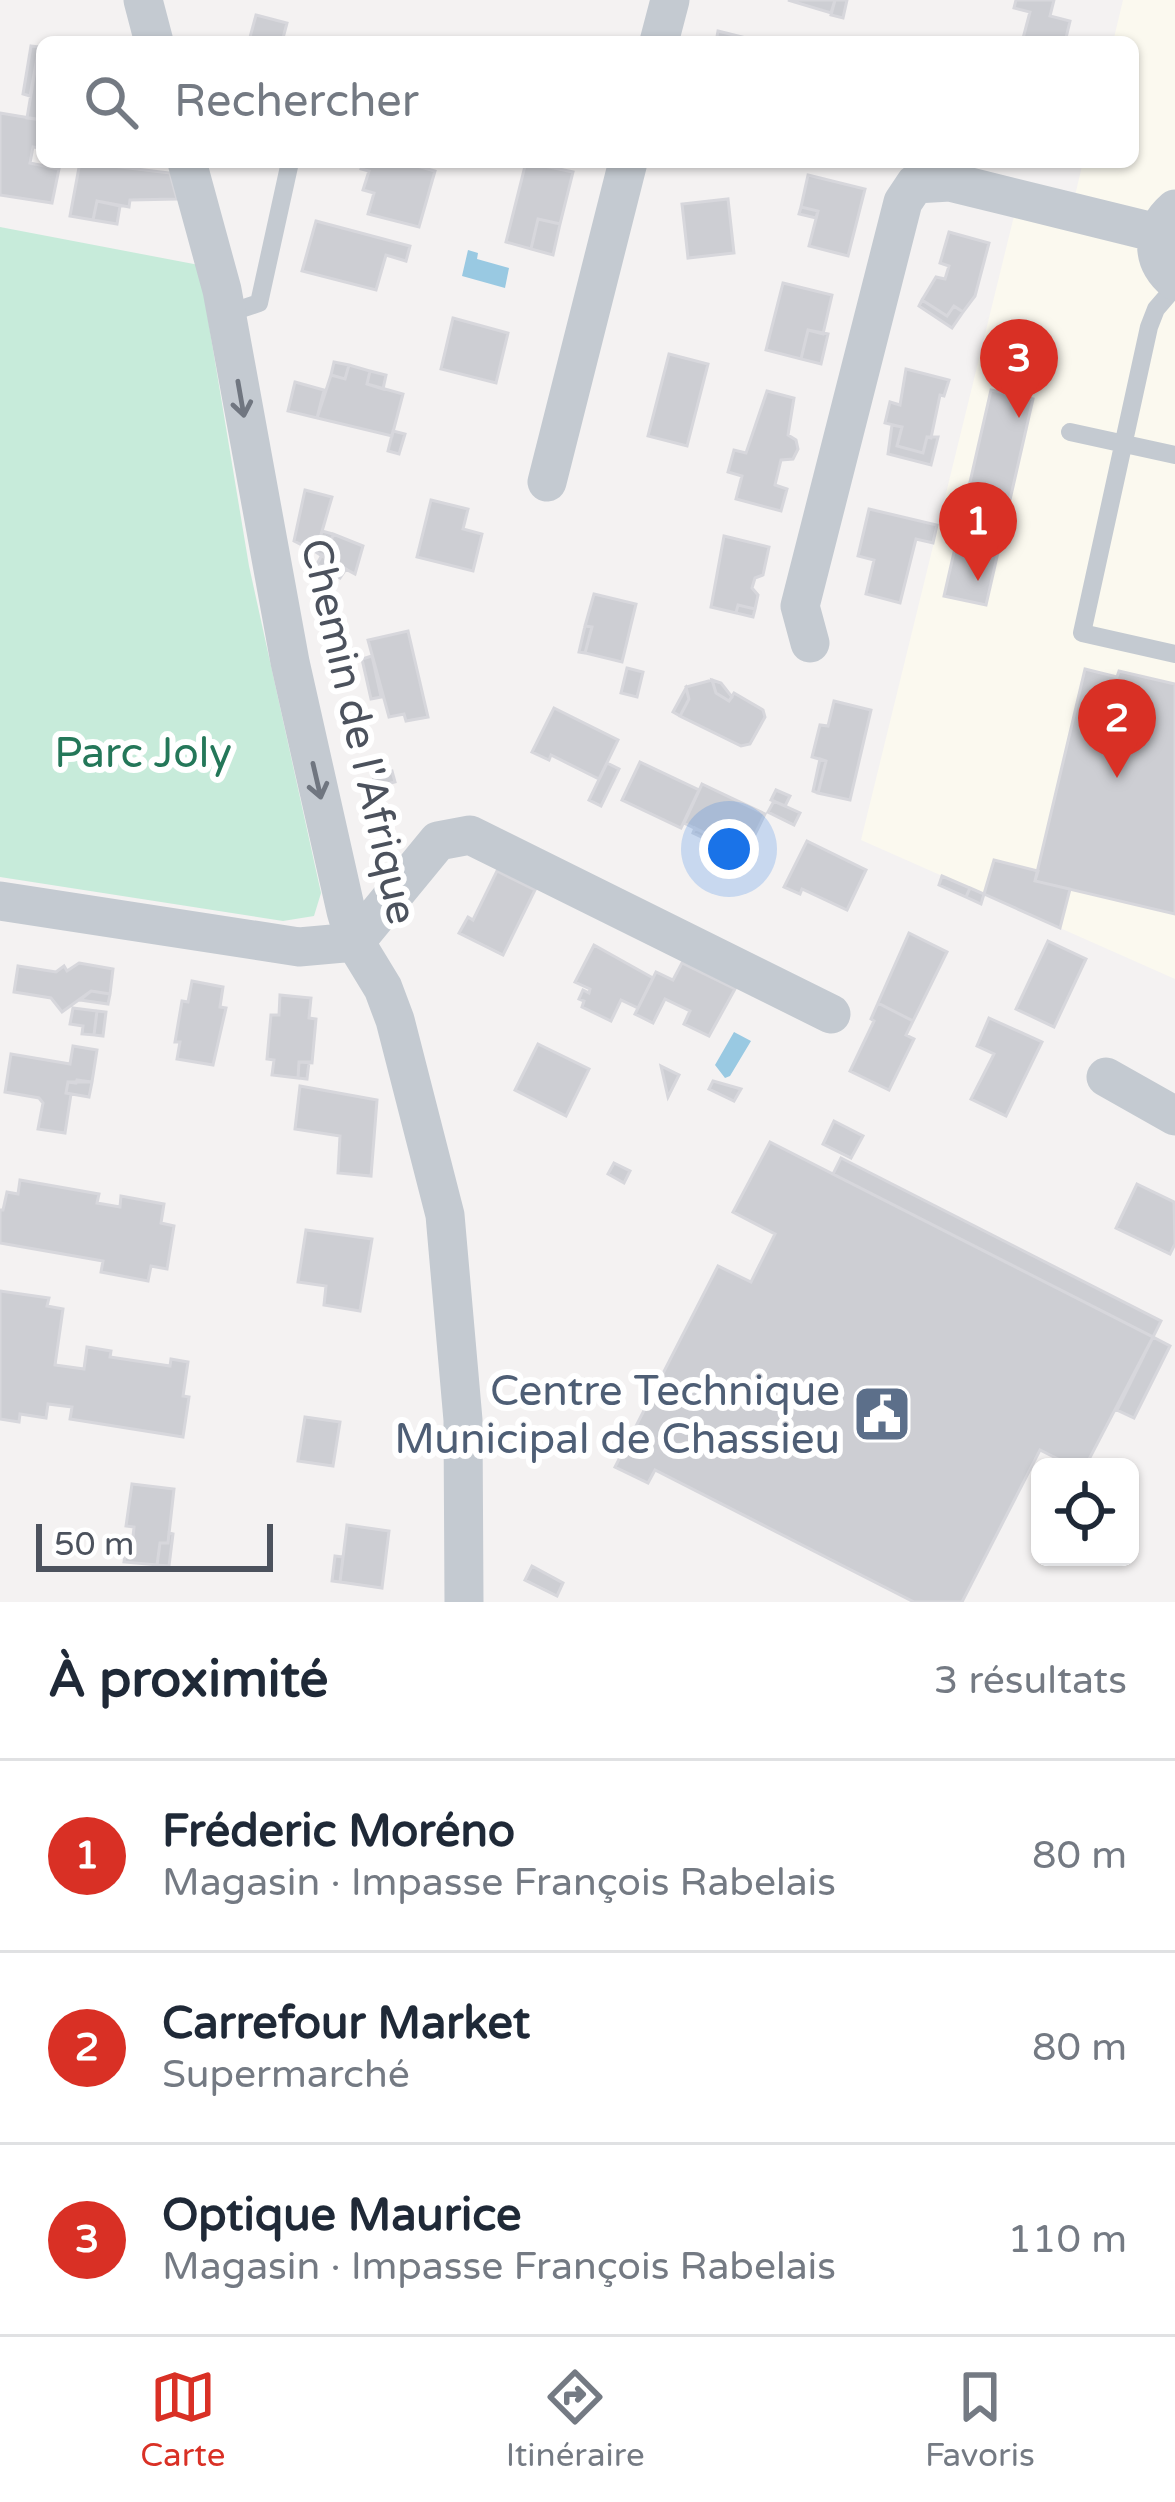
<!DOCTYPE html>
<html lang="fr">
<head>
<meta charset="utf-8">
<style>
	body { margin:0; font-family:"Varela Round",sans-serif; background:#f2f2f3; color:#1f2937 }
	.controls { position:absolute; right:36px; bottom:36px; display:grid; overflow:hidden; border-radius:18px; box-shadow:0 3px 9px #0004 }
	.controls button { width:108px; height:108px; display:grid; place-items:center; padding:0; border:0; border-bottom:3px solid #e0e1e3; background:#fff; color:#1f2937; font:60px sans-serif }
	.scale { position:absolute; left:36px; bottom:30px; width:237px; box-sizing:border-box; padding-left:12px; border:6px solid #4c525d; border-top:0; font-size:33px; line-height:42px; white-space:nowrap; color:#4c525d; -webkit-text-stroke:9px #fff; paint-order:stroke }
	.you { position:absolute; left:729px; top:849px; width:42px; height:42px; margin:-30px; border:9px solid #fff; border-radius:50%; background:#1a73e8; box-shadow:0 0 0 18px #1a73e833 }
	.badge { display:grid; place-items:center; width:78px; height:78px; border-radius:50%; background:#d93025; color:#fff; font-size:39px; font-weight:700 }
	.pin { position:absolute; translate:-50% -99px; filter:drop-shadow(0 3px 6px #0008) }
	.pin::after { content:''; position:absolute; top:63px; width:42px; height:36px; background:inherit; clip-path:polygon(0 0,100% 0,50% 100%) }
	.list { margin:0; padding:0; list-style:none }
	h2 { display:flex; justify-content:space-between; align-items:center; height:156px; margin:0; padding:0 48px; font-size:51px }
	h2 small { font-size:39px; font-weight:400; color:#747a83 }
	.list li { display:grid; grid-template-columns:78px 1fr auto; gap:36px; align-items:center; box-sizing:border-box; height:192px; padding:0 48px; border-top:3px solid #e0e1e3 }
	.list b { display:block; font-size:45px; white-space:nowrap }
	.list p { margin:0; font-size:39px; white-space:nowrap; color:#747a83 }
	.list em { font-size:39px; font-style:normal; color:#747a83 }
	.icon { flex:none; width:66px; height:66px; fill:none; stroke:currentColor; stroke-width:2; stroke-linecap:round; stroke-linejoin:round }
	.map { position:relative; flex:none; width:1175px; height:1602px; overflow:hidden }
	.search { position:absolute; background:#fff; box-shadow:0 3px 9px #0004; left:36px; right:36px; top:36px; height:132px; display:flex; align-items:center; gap:30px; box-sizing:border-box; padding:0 42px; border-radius:18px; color:#747a83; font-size:45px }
	.sheet { height:732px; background:#fff }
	nav { display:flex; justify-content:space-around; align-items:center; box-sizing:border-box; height:168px; border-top:3px solid #e0e1e3; background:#fff; font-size:33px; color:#747a83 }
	nav a { display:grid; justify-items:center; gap:6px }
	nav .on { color:#d93025 }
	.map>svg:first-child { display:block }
	.commercial { fill:#fbf9ef }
	.green { fill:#c7ebda }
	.water { fill:#99c9e2 }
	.building { fill:#cdced3; stroke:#d7d7dc; stroke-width:3 }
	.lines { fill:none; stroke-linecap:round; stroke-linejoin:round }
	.lane { stroke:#c4cad1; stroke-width:18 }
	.street { stroke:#c4cad1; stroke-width:39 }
	.oneway { stroke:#707680 }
	.labels { text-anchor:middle; stroke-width:12; stroke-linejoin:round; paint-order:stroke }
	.street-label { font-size:42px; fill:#4c525d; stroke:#fff }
	.park-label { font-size:42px; fill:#247759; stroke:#fff }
	.service-label { font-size:42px; fill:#4e5e75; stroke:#fff; text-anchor:end }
</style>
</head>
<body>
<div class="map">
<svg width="1175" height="1602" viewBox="0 0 1175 1602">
	<rect width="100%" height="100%" fill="#f4f2f2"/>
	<!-- commercial -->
	<path class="commercial" d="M1123,0H1175V979L861,840L1014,216L1067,229L1083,162H1133V42H1113Z"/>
	<!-- green -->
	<path class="green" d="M0,227L199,265L249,566L321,893L314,916L283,921L0,877Z"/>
	<!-- water -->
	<path class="water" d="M468,250L478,253L477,259L509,268L505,288L462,276Z
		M734,1032L751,1041L730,1076L725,1078L715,1065Z"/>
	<!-- building -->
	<path class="building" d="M788,0H835L831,13Z
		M835,0H847L843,18L831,15Z
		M1016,0H1054L1050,16L1070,21L1065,42H1022L1030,12L1014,8Z
		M256,15L287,23L282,42H244L249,41Z
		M718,31L762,42H716Z
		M31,46L39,47L30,96L23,94Z
		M39,47L42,48V120L27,118Z
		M0,113L42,120L40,148L33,147L30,163L59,169L52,203L0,195Z
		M80,162L170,173L177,199L130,200L129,207L97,201L93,220L70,216Z
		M363,162H403L435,171L419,227L368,214L374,193L363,190L369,171L361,169Z
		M526,162L573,172L560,224L538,219L531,249L506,242Z
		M808,175L865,189L848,256L809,246L818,211L801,207Z
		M728,199L734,253L688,258L682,204Z
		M97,201L120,206L117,224L93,220Z
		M801,207L818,211L816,218L799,214Z
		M538,219L560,224L553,255L531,249Z
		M316,221L410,246L406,261L386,255L376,290L302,271Z
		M949,232L989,243L975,296L963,312L954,306L947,316L922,300L936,277L945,279L949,266L940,263Z
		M783,283L832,295L823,334L808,330L801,359L766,350Z
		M922,300L947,316L954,306L963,312L952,328L919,306Z
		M453,318L508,333L496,383L441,369Z
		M808,330L828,334L821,364L801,359Z
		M669,354L708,364L687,446L648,436Z
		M334,362L349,365L345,379L331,375Z
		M349,365L370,371L367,384L403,394L392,436L317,418L331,375L345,379Z
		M906,369L949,380L944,396L940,395L931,438L927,437L923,453L897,446L902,427L885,423L890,402L900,405Z
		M370,371L386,375L383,389L367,384Z
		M295,382L324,390L317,418L288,411Z
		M991,390L1033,399L986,605L944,596Z
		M767,391L794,398L788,435L796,440L798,449L793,459L781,460L775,485L787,489L781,511L736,499L742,476L728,472L734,450L746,453Z
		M892,425L902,427L897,446L923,453L927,437H938L931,465L888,454Z
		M393,431L405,434L399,454L388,451Z
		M305,490L332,497L316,552L294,541Z
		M431,500L468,509L463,529L482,534L473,571L417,557Z
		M869,509L937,525L933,543L916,539L900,603L866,594L874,560L858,556Z
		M322,531L333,534L327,559L316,552Z
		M333,534L363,546L355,574L327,559Z
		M724,536L769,547L763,575L755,578L752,588L758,595L755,609L738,605L736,613L711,607Z
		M322,555L346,569L340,578L317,564Z
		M594,594L636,604L622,662L585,653L592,627L585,626Z
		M738,605L755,609L753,617L736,613Z
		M585,626L592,627L585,653L579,652Z
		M408,631L428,717L406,721L404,714L389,717L368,640Z
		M372,656L381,697L371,699L362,659Z
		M627,668L643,672L637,697L621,693Z
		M1085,669L1117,677L1119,671L1175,684V914L1035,881Z
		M712,680L716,693L729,701L734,693L763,710L765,717L750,744L741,746L680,716L689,699L686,687Z
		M712,680L721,683L732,697L729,701L716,693Z
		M686,688L689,699L680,716L673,712Z
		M834,701L871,710L850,800L818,793L826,761L812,757L820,725L828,726Z
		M554,708L618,740L599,779L551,755L549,760L532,752Z
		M820,759L826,761L818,793L813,791Z
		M640,762L699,790L681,828L622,800Z
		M607,763L619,769L601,806L589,800Z
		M392,771L395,782L375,787L373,775Z
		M702,784L765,814L744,857L727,849L729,845L684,823Z
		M776,790L790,796L785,806L771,800Z
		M774,801L800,813L794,825L768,812Z
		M695,828L729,845L727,849L693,833Z
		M807,841L866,870L847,910L802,889L800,894L784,887Z
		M994,860L1038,871L1035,881L1070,889L1060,928L984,894Z
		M497,871L535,890L503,955L459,933L468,917L473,920Z
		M942,876L970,888L966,897L939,885Z
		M970,888L984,894L981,904L966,897Z
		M909,933L947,952L913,1021L878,1003Z
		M1048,941L1086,959L1054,1027L1016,1009Z
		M594,945L653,978L638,1008L621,1000L611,1021L582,1007L584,1001L579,999L583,990L589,993L590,989L575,982Z
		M79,963L113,969L110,994L91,991L62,1012L51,998L14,992L18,966L56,972L64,966L67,971Z
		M682,963L735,989L709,1036L684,1024L690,1011L665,999L653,1023L635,1014L656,972L673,980Z
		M192,981L223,987L220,1007L226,1008L213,1065L177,1059L180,1042H175L182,1001L188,1002Z
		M91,991L110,994L108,1004L80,1000Z
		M280,995L311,998L309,1018L316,1019L312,1063L299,1062L298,1078L272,1075L274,1060L267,1059L271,1015H279Z
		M878,1003L913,1021L906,1035L914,1039L889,1090L850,1071L874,1021L871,1019Z
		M73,1008L97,1011L94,1035L82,1034L83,1026L70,1024Z
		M97,1011L106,1012L103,1036L94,1035Z
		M989,1018L1042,1042L1006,1116L971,1099L994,1054L977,1046Z
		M538,1044L589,1069L566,1116L515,1090Z
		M73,1046L97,1050L92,1082H68L66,1093L71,1094L65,1133L38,1129L43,1103L39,1098L5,1092L11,1054L70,1064Z
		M299,1062H309L307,1079L298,1078Z
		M661,1066L679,1075L668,1097Z
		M77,1080L92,1082L89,1097L66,1093L68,1082L76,1083Z
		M713,1081L741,1089L734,1101L709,1089Z
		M300,1086L377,1100L371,1176L338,1173L340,1136L295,1129Z
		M834,1121L863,1136L851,1158L823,1144Z
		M770,1142L1153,1337L1085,1467H1074L1040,1450L962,1602H914L655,1470L648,1483L615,1467L718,1266L751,1282L775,1234L733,1212Z
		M841,1158L1161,1321L1153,1337L833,1174Z
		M614,1163L630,1171L624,1183L608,1174Z
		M20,1180L99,1194L97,1203L120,1207L121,1196L164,1204L161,1223L174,1226L167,1269L151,1266L148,1281L101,1272L103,1261L0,1243V1210H3L7,1192L18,1194Z
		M1137,1184L1174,1202L1175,1244L1170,1254L1116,1228Z
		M306,1230L372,1239L360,1311L324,1305L326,1286L298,1282Z
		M0,1291L49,1298L47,1306L63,1309L55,1365L84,1369L87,1347L111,1351L110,1357L170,1366L171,1359L188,1362L183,1396L189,1397L183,1437L70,1419L72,1407L48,1404L46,1418L20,1414L19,1422L0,1419Z
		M1153,1337L1170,1346L1134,1418L1117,1410Z
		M305,1417L340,1422L333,1466L298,1461Z
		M132,1484L174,1489L168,1543H160L157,1565L124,1562L128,1536L133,1537L134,1527L126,1526Z
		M347,1525L389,1531L382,1588L340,1582Z
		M169,1533L173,1534L169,1566L157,1565L160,1543H168Z
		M335,1556L343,1557L340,1582L332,1581Z
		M532,1566L563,1583L557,1596L525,1580Z"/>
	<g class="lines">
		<!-- lane -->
		<path class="lane" d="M1175,287L1156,309L1149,327L1082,633L1175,654
			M226,314L259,303L290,162
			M1070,432L1175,455"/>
		<!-- street -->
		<path class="street" d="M143,0L154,42
			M659,42L670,0
			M187,162L222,290L290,662L346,911L355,942L383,988L395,1020L445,1215L463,1420L464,1602
			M1175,209C1151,230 1150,260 1175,281
			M547,482L628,162
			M810,643L800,606L903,202L915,184L950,182L1157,233
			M0,901L299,947L355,942
			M355,942L438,841L470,835L831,1014
			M1106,1077L1175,1116"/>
	</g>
	<!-- one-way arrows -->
	<defs><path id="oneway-shaft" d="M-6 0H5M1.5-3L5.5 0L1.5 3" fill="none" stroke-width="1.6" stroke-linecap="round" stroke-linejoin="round" transform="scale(3)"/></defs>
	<g class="oneway">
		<use href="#oneway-shaft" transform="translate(241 399) rotate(80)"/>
		<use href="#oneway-shaft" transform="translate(317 781) rotate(77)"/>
	</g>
	<!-- icons -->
	<defs>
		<symbol id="civic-square" viewBox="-11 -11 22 22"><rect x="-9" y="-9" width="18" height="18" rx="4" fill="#5c6f8a" stroke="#fff"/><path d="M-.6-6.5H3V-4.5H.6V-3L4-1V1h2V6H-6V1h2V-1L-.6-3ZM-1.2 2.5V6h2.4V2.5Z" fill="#fff"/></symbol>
	</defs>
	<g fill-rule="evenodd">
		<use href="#civic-square" x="849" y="1381" width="66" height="66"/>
	</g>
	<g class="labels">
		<!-- street labels -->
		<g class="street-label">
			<text transform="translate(360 731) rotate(77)" y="15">Chemin de l'Afrique</text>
		</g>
		<!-- park labels -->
		<g class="park-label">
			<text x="143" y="767">Parc Joly</text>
		</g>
		<!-- service labels -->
		<g class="service-label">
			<text x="840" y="1405">Centre Technique<tspan x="840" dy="48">Municipal de Chassieu</tspan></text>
		</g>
	</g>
</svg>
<div class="controls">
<button><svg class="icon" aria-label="locate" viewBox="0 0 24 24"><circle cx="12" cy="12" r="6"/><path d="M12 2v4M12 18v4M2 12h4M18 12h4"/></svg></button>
</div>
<div class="scale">50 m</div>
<div class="you"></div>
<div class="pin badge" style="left:978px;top:581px">1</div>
<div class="pin badge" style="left:1117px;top:778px">2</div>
<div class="pin badge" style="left:1019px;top:418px">3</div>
<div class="search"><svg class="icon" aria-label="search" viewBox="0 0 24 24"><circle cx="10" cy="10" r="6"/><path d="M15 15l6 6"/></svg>Rechercher</div>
</div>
<section class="sheet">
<h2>À proximité<small>3 résultats</small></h2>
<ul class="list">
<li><span class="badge">1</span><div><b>Fréderic Moréno</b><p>Magasin · Impasse François Rabelais</p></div><em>80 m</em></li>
<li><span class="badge">2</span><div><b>Carrefour Market</b><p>Supermarché</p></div><em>80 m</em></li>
<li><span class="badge">3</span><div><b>Optique Maurice</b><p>Magasin · Impasse François Rabelais</p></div><em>110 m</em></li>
</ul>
</section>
<nav>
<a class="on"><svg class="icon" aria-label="map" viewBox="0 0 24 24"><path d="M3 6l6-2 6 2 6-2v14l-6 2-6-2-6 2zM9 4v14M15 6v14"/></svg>Carte</a>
<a><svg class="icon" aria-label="directions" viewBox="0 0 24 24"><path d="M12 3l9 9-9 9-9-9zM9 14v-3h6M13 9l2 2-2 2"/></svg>Itinéraire</a>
<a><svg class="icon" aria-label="saved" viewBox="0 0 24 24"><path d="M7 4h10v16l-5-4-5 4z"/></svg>Favoris</a>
</nav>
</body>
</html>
